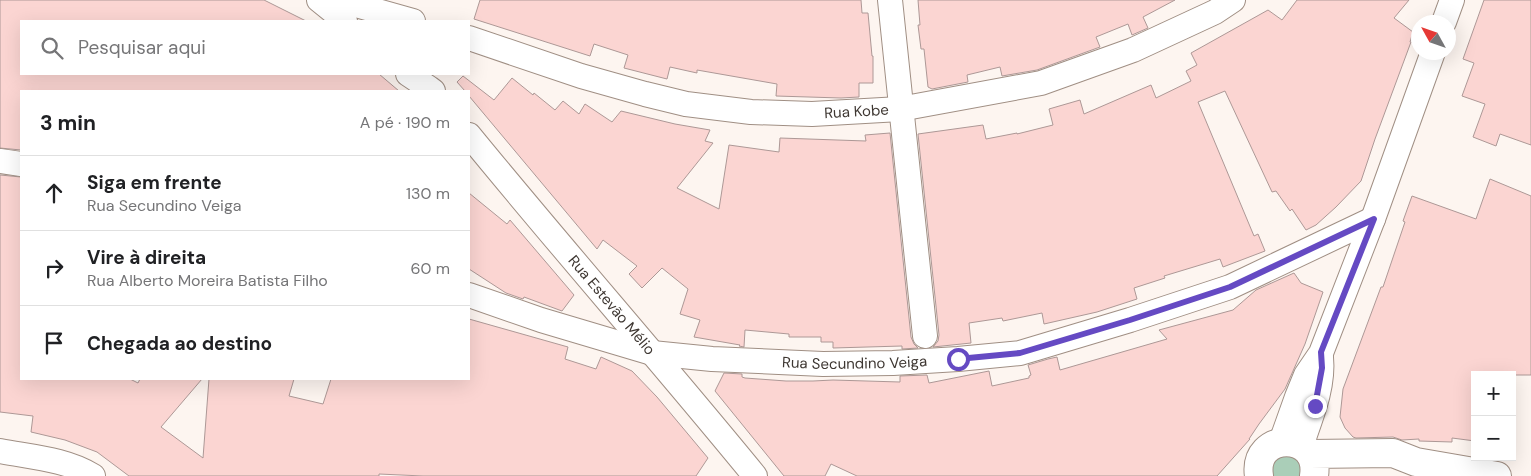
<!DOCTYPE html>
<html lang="pt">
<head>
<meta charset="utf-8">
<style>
	body { margin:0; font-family:"DM Sans",sans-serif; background:#f2f2f2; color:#202124 }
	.controls { position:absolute; right:15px; bottom:15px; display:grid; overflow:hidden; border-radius:0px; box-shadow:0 5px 20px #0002 }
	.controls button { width:45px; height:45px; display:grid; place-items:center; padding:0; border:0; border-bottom:1px solid #e0e0e0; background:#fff; color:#202124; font:25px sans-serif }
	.compass { position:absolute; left:1411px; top:15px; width:45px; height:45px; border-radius:50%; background:#fff; box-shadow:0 5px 20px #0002; rotate:310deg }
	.stop { position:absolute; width:15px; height:15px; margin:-11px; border:4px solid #654ac3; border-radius:50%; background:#fff }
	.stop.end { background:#654ac3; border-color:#fff; box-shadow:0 1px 5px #0008 }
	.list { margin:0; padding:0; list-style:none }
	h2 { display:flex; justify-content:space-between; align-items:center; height:65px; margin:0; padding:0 20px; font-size:21px }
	h2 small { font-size:16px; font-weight:400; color:#757577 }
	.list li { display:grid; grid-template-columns:32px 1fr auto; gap:15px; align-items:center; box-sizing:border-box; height:75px; padding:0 20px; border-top:1px solid #e0e0e0 }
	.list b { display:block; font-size:19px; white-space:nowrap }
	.list p { margin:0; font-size:16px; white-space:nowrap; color:#757577 }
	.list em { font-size:16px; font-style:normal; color:#757577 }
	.icon { flex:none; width:28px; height:28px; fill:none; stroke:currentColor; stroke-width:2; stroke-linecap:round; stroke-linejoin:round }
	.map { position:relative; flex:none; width:1531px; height:476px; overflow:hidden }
	.search { position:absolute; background:#fff; box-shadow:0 5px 20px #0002; left:20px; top:20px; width:450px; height:55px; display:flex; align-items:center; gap:12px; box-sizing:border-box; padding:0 18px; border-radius:0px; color:#757577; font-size:19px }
	.panel { position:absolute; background:#fff; box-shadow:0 5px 20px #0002; left:20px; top:90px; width:450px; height:290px; border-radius:0px }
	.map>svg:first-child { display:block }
	.green { fill:#aaceb8 }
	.building { fill:#fbd5d2; stroke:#ad9896 }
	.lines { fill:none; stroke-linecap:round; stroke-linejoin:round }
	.street-casing { stroke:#a08f84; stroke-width:26 }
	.secondary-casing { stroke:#a08f84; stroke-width:30 }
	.street { stroke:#fff; stroke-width:24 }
	.secondary { stroke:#fff; stroke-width:28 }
	.route { stroke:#654ac3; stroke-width:6 }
	.labels { text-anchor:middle; stroke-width:4.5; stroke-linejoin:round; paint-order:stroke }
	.street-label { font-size:15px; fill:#3e3732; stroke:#fdf5f0 }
</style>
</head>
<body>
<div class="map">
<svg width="1531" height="476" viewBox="0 0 1531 476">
	<rect width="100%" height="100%" fill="#fdf5f0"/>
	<!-- green -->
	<path class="green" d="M1289,454L1301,463V473L1300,476H1272C1271,457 1273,459 1289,454Z"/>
	<!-- building -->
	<path class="building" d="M0,0H264L306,21H21V74H379L399,91H21V150L0,148Z
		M480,0H861L862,13H868L872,56H873V83H859V97L841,98L776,96L777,84L697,70V73L670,67L667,79L624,68L628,55L594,44L590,56L474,19Z
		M918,0H1175L1143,17L1148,28L1132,35L1128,24L1096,37L1100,47L1037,70L1002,76L1000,67L967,75L968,82L932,89L928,87L924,49H921L918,25H920Z
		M1297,0H1409L1394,18L1413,32L1410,42H1411L1375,139L1361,181L1336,207L1316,225L1306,230L1292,209L1290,211L1276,191L1272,192L1225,91L1198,102L1254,236L1258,234L1265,251L1223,267L1220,259L1164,276L1165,278L1134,288L1137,299L1097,312L1044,324L1042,313L1003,321L1002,318L969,323L971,343L933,347L938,341L939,335L918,134L983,125L986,139L1017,133V134L1053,125L1049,109L1080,100L1084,114L1151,85L1156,98L1191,81L1186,71L1197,65L1191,53L1268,10L1282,20Z
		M1484,0H1531V145L1500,134L1496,146L1473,137L1485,104L1462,96L1474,63L1463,59Z
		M463,76L494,100L512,78L533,95L534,93L555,110L563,101L579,114L585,104L612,122L621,111L675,124L710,130L705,141L713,143L677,188L719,209L729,145L779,152L780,138L866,141L865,135L890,133L911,337L914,344L918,348L902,349V346L833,348V342H821V337H789V334L745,330L744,347L739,346L740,345L694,337L700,320L680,314L688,289L662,268L642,288L629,274L637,266L603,240L597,249L469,96V91H465L457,82Z
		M0,175L21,177V379H130L138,383L140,379H202L161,427L203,458L209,379H294L289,396L323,404L331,379H469V319L568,347L565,359L596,369L601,357L632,371L657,397L708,458L696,476H423L379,474V476H129L97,452L65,440L31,432L33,416L0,412Z
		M1490,179L1531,196V375H1475V441L1452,438V442L1419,441V439L1402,440L1393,437L1356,438L1353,437L1345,428L1340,417L1343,389L1381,287H1383L1405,222L1403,221L1412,196L1476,219Z
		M469,193L507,224L510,220L574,295L562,311L524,297L523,299L506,293L469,269Z
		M1294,273L1301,283L1323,292L1305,344L1285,389L1259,424L1249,439H1250L1217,476H857L831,464L825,476H784L715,391L724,373L742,374V377L745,378L786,381H813L833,380L900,382V376L927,375L929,383L989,371L992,386L1029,378V376L1031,375L1028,365L1048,359L1057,357L1060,370L1167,339L1159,330L1233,310L1256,290Z"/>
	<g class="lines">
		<defs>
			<g id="street">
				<path d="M319,0L345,21"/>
				<path d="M338,0L413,21"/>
				<path d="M890,0L925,336"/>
				<path d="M1444,22L1452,0"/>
				<path id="s1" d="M469,38L581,76L645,94L686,104L751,112L812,114L900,109L1041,83L1133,50L1215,12L1233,0"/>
				<path d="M408,74L429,88L433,91"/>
				<path id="s2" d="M469,135C563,250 661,361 755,476"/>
				<path d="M0,161L21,164"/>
				<path id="s3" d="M469,295L541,320L652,353L712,359L823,364L893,363L958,359L1020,353L1130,320L1230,287L1373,219"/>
				<path d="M1281,442L1297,397L1306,375L1321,353L1373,219L1433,52"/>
				<path d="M1301,446C1311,417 1324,387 1321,357"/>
				<path d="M0,451C31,457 66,459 93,476"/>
			</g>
			<path id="secondary" d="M1310,454L1393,453L1416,462L1497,476
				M1259,476C1252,431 1321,431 1314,476"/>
		</defs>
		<!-- street casing -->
		<use href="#street" class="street-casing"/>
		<!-- secondary casing -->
		<use href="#secondary" class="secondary-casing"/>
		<!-- street -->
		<use href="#street" class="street"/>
		<!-- secondary -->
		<use href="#secondary" class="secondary"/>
	</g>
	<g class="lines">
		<!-- route -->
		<path class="route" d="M958,359L1020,353L1130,320L1230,287L1374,219L1321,352L1322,368L1315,406"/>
	</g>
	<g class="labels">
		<!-- street labels -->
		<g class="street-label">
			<text dy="5" stroke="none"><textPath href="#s1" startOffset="398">Rua Kobe</textPath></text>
			<text dy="5" stroke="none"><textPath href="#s2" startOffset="222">Rua Estevão Mélio</textPath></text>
			<text dy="5" stroke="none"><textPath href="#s3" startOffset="395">Rua Secundino Veiga</textPath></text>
		</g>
	</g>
</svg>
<div class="controls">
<button>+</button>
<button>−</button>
</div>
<svg class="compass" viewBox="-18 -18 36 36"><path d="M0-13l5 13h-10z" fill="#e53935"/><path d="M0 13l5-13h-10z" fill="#757577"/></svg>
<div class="stop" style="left:958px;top:359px"></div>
<div class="stop end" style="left:1315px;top:406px"></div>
<div class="search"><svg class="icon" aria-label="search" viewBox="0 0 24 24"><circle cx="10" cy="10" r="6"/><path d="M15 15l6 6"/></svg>Pesquisar aqui</div>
<section class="panel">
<h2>3 min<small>A pé · 190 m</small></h2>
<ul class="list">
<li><svg class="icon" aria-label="ahead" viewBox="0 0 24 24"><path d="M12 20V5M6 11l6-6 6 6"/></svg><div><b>Siga em frente</b><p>Rua Secundino Veiga</p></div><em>130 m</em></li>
<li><svg class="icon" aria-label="right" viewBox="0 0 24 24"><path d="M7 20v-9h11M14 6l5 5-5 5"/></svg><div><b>Vire à direita</b><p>Rua Alberto Moreira Batista Filho</p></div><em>60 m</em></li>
<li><svg class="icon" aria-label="arrive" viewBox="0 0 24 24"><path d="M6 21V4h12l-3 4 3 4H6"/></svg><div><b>Chegada ao destino</b></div></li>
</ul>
</section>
</div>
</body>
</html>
